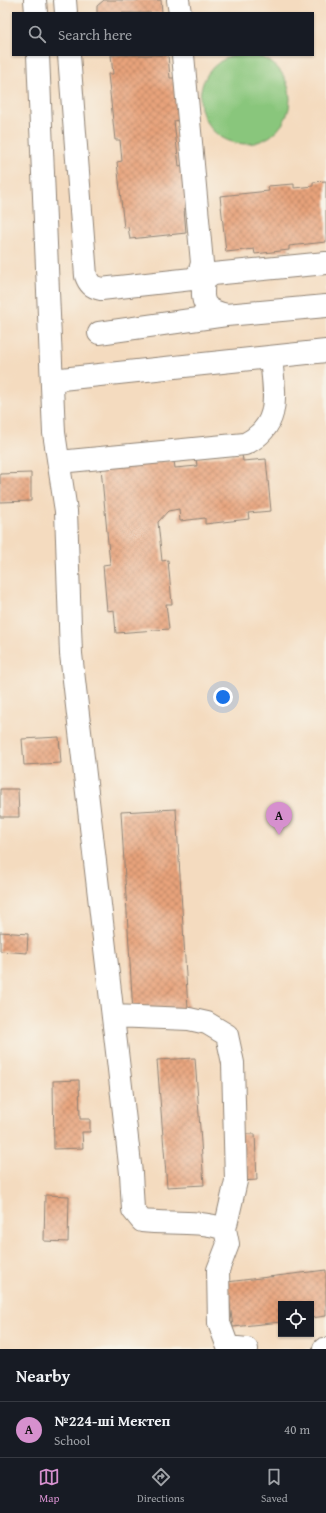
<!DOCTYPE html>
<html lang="en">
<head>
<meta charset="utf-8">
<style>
	body { margin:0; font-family:"Gentium Book Plus",serif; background:#242831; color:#f1f3f6 }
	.controls { position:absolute; right:12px; bottom:12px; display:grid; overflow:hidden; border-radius:0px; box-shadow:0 1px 3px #0004 }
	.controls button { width:36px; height:36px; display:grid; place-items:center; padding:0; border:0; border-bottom:1px solid #363941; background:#171b24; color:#f1f3f6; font:20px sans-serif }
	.you { position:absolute; left:223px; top:697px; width:14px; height:14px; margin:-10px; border:3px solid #fff; border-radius:50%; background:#1a73e8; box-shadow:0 0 0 6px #1a73e833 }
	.badge { display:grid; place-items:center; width:26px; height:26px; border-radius:50%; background:#d690ce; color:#111; font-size:13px; font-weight:700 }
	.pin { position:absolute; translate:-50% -33px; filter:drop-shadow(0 1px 2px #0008) }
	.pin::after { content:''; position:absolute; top:21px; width:14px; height:12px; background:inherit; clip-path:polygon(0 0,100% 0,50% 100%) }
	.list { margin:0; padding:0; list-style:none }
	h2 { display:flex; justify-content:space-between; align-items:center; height:52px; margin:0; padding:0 16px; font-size:17px }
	h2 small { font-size:13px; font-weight:400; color:#9ea1a6 }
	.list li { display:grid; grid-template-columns:26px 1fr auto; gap:12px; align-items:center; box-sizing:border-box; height:56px; padding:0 16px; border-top:1px solid #363941 }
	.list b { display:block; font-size:15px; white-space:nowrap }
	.list p { margin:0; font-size:13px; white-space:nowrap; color:#9ea1a6 }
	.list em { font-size:13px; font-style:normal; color:#9ea1a6 }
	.icon { flex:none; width:22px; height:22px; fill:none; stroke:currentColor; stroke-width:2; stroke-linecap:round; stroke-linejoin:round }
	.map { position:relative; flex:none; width:326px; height:1349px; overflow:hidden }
	.search { position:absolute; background:#171b24; box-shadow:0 1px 3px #0004; left:12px; right:12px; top:12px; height:44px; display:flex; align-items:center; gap:10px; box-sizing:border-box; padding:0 14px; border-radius:0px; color:#9ea1a6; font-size:15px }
	.sheet { height:108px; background:#171b24 }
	nav { display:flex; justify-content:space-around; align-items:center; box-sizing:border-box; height:56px; border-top:1px solid #363941; background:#171b24; font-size:11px; color:#9ea1a6 }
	nav a { display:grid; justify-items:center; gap:2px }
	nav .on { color:#d690ce }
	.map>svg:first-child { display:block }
	.green { fill:#89c67c; stroke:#5a7854 }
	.building { fill:url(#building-cross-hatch) }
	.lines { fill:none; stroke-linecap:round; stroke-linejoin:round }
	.minor-casing { stroke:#908375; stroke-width:24 }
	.minor { stroke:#fff; stroke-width:22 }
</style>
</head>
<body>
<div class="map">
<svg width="326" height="1349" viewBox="0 0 326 1349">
	<defs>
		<pattern id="building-cross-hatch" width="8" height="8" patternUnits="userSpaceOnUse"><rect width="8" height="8" fill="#e8a37b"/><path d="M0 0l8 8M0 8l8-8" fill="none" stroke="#bc8565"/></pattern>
	</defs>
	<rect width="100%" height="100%" fill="#f7f3e8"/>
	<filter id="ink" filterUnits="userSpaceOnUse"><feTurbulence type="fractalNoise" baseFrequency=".025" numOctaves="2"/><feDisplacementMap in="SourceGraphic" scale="8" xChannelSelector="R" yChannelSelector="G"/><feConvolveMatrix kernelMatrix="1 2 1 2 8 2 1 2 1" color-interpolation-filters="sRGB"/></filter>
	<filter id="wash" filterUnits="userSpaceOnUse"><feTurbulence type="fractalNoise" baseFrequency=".012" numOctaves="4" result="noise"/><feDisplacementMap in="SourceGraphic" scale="16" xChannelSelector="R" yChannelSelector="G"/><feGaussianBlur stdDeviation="0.9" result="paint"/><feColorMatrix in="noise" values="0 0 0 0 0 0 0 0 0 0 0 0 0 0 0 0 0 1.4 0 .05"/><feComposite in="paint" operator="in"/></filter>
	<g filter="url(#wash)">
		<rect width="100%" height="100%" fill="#f4dbbf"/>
		<!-- green -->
		<path class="green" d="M200 99a45 45 0 1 1 90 0a45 45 0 1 1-90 0Z"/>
		<g id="blocks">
			<!-- building -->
			<path class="building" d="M104,0H161L162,13H97V6Z
				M111,55H168L170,78H175L180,120L174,121L179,166L185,165L189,208L184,209L186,233L130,239L128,227L124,228L117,162L122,161L120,140H115L108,74H113Z
				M326,181V242L289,246V250L255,254L254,249L226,252L220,196L269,191L268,186L294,184V188L313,186V182Z
				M242,454L243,461L266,459L271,511L248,513L249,519L205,524V518L180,521L179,509L168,511L158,522L162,561L168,560L172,604H166L169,629L116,633L114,610L107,611L103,565L110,564L101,468L174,461L175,468L197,466L196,459Z
				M31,473V501L0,502V474Z
				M59,737L61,763L24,765L22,739Z
				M0,789H18L19,817H0Z
				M176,809L188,1009L133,1013L121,812Z
				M0,932L28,934L27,953L0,951Z
				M195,1058L204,1185L167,1187L157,1060Z
				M79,1080L80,1119H90V1132H82L83,1148L54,1149L53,1081Z
				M239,1134H255L257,1180L241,1181Z
				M45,1195L69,1196L68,1242L44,1241Z
				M326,1270V1316L311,1318V1304H281V1322L233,1327L227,1282Z"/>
		</g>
	</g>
	<g filter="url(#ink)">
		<use href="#blocks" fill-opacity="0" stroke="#908375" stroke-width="1"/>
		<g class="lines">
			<defs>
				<path id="minor" d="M35,0L36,13
					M65,0L66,13
					M178,0L180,13
					M38,55L54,433L66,511L71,654L131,1173L133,1210L142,1221C169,1224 198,1220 225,1229L228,1244L218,1270L219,1323L228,1347L247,1349
					M69,55L86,276C89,284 92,287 101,289L192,279C199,275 200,271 202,263L183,55
					M226,315C203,309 201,303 204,280L213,274L326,263
					M99,333L226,315L326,306
					M52,380L326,351
					M59,462L245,444C283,425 274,393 271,357
					M113,1016L189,1019L207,1023L227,1035L233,1063L236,1181L225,1229
					M324,1349H326"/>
			</defs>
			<!-- minor casing -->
			<use href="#minor" class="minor-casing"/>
			<!-- minor -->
			<use href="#minor" class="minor"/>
		</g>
	</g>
</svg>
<div class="controls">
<button><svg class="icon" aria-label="locate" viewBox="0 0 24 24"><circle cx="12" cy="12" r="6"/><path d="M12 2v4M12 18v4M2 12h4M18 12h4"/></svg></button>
</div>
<div class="you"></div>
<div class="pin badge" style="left:279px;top:835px">A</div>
<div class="search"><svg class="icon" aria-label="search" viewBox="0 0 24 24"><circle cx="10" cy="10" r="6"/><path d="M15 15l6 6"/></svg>Search here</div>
</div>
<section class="sheet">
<h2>Nearby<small></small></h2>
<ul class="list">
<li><span class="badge">A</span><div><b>№224-ші Мектеп</b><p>School</p></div><em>40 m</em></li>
</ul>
</section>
<nav>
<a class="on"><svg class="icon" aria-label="map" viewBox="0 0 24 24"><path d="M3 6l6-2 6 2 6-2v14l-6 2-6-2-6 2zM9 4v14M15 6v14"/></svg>Map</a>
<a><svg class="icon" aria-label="directions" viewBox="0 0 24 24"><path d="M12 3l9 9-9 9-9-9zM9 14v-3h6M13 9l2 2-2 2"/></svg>Directions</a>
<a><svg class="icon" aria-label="saved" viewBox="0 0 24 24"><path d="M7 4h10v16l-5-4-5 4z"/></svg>Saved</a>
</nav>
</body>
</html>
